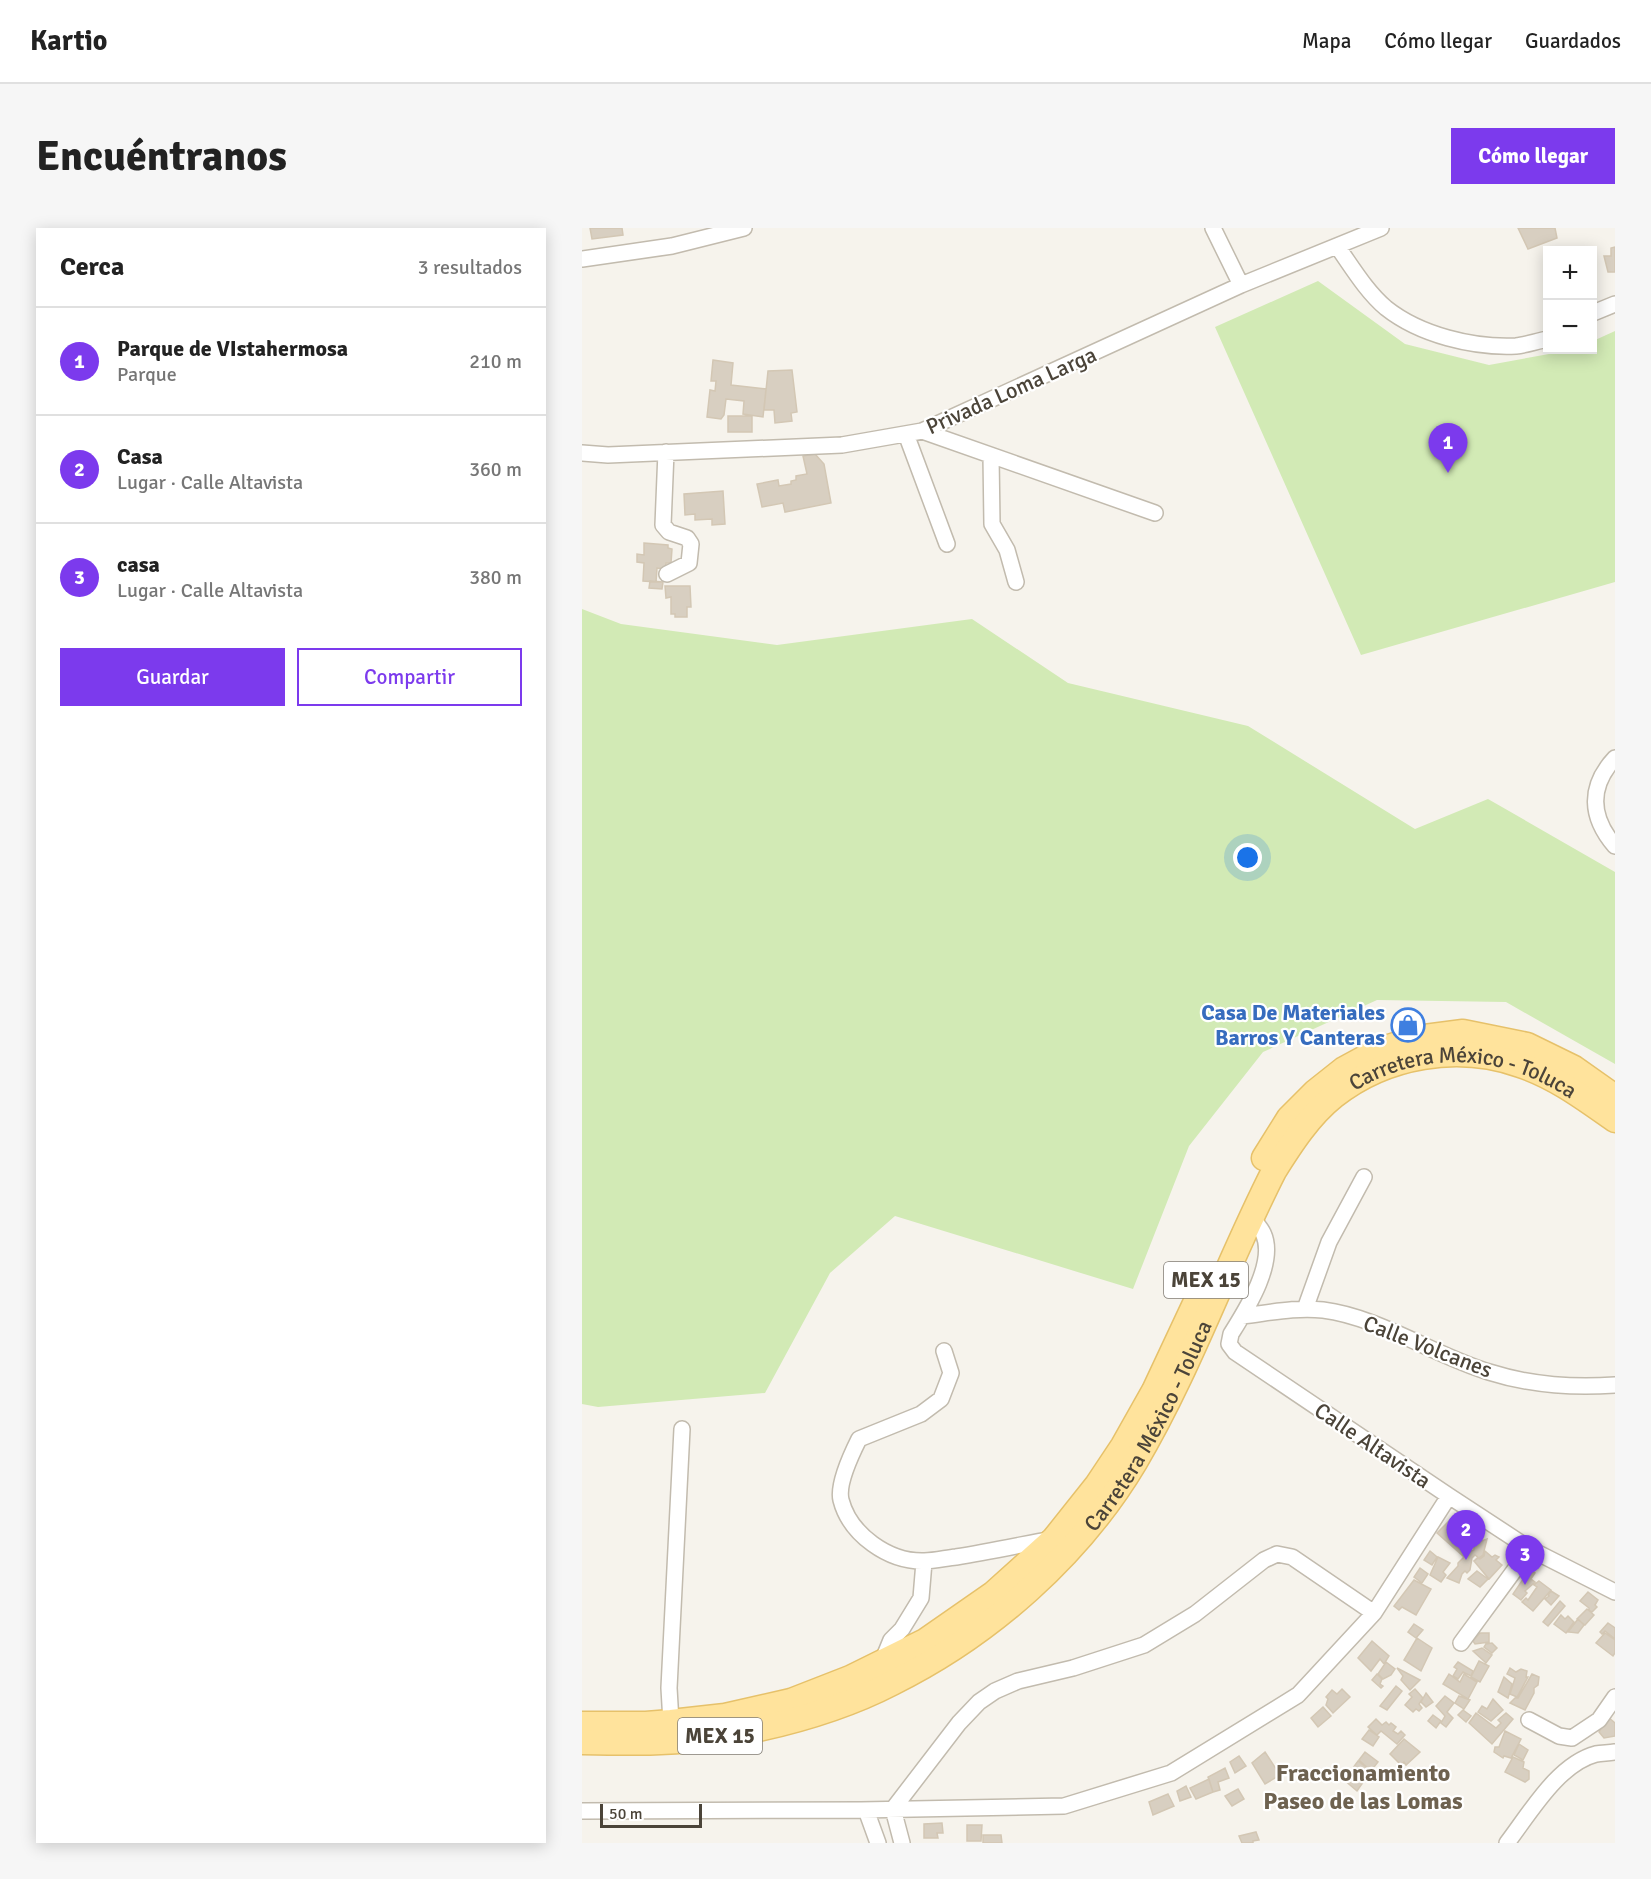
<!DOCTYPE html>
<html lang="es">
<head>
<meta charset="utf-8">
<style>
	body { margin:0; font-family:Signika,sans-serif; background:#f6f6f6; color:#222 }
	.controls { position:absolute; right:18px; top:18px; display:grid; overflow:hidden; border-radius:0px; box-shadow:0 3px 15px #0003 }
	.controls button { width:54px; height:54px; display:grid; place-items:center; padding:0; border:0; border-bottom:2px solid #e0e0e0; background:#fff; color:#222; font:30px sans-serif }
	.scale { position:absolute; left:18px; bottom:15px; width:102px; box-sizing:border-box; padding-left:6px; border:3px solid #4b4439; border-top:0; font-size:16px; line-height:21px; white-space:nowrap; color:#4b4439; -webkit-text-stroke:4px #fff; paint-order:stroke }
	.you { position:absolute; left:666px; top:630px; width:21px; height:21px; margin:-15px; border:4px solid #fff; border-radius:50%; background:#1a73e8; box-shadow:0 0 0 9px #1a73e833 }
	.badge { display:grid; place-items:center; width:39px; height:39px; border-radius:50%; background:#7c3aed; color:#fff; font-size:20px; font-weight:700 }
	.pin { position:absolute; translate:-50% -50px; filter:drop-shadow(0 2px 3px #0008) }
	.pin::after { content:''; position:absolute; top:32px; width:21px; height:18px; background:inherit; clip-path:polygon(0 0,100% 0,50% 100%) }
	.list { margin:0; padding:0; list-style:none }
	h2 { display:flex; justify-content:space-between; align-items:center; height:78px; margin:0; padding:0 24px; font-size:26px }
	h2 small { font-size:20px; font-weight:400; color:#767676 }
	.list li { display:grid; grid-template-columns:39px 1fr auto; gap:18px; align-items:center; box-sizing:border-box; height:108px; padding:0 24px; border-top:2px solid #e0e0e0 }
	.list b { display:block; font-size:22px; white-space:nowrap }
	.list p { margin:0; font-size:20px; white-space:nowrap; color:#767676 }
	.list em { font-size:20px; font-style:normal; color:#767676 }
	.actions { display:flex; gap:12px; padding:18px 24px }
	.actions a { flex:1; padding:14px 0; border:2px solid #7c3aed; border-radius:0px; text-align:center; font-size:21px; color:#7c3aed }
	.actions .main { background:#7c3aed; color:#fff }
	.map { position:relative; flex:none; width:1033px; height:1615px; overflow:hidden; border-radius:0px }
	header { display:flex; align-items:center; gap:36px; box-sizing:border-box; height:84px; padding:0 30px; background:#fff; border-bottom:2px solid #e0e0e0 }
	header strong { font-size:28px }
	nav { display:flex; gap:33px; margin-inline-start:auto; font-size:21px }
	.intro { display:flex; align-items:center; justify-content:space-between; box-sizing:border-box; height:144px; padding:0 36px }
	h1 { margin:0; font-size:42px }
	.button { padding:15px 27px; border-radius:0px; background:#7c3aed; color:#fff; font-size:21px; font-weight:700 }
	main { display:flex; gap:36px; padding:0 36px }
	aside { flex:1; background:#fff; border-radius:0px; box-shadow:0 3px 15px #0003 }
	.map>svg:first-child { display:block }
	.green { fill:#d2eab5 }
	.building { fill:#d8cfc1; stroke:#d3c7b4; stroke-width:1.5 }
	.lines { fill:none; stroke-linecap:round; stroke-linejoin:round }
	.minor-casing { stroke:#c2bbae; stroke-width:18 }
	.primary-casing { stroke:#e6c16a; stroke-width:27 }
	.minor { stroke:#fff; stroke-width:15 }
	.primary { stroke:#ffe39c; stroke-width:24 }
	.labels { text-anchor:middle; stroke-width:4.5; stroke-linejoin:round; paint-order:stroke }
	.shield { fill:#fff; stroke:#817c74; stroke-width:1.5 }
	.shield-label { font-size:21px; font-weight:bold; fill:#4b4439 }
	.street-label { font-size:22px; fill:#4b4439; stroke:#fff }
	.shop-label { font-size:22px; font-weight:bold; fill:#366cbe; stroke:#fff; text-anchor:end }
	.neighbourhood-label { font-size:24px; font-weight:bold; fill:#6e6250; stroke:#fff }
</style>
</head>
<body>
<header>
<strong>Kartio</strong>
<nav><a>Mapa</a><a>Cómo llegar</a><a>Guardados</a></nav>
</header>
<div class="intro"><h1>Encuéntranos</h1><a class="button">Cómo llegar</a></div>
<main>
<aside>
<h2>Cerca<small>3 resultados</small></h2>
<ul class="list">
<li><span class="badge">1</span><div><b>Parque de VIstahermosa</b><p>Parque</p></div><em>210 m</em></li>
<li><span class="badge">2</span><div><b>Casa</b><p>Lugar · Calle Altavista</p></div><em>360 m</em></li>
<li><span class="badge">3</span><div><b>casa</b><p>Lugar · Calle Altavista</p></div><em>380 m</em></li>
</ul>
<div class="actions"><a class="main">Guardar</a><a>Compartir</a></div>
</aside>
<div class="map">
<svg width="1033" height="1615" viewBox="0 0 1033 1615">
	<rect width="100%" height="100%" fill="#f6f3ec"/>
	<!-- green -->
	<path class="green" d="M736,53L823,116L907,137L989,122H1011V113L1033,103V354L779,427L633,99Z
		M0,381L39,396L195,417L390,391L486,455L666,498L833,601L906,571L1033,644V836L924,774L795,772L681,824L607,918L551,1061L313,988L248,1045L183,1165L16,1179L0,1176Z"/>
	<!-- building -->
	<path class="building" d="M8,0H40L41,7L10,11Z
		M936,0H973L975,10L946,21Z
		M1033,19V44H1026L1022,28H1029V20Z
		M131,132L151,135L149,157L184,161L181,189L161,186L162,173L144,171L142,187L139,191L125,189L128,162L133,163L134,153H129Z
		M210,142L215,184L209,185L210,193L193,195L192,182H182L186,143Z
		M146,188H170V204H146Z
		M233,226L242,236L249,275L203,284L201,275L180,279L175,256L196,252L197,258L209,256V253L214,252V248L225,246L221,228Z
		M141,263L143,296L130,297V291L113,292V286L103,287L102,266Z
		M62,315L86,317V320L90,321L89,335H84L83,341L75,340L74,354L61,353L62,335L55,334V326L62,327Z
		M68,353L81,354L80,361L67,360Z
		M83,358H108L109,379H105V389H93V386H89V369L84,370Z
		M869,1291L879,1298L883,1294L887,1299L884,1303L888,1308L892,1302L899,1306L882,1329L855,1305Z
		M905,1311L901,1327L897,1330L893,1327L890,1330L888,1342L885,1345L883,1343L880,1346L877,1355L865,1350L876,1338V1335L887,1324L892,1322V1316Z
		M848,1323L855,1329L850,1337L842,1332Z
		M903,1323L910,1329L913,1327L917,1329L914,1332L920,1337L907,1351L892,1333L895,1330L898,1331L902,1328Z
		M903,1323L910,1329L913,1327L917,1329L914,1332L920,1337L907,1351L892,1333L901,1327Z
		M856,1329L868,1335L861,1344L864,1347L859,1354L848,1347Z
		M838,1340L846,1346L840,1355L832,1349Z
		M948,1341L953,1345L949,1351L953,1354L943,1363L945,1365L939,1372L931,1366Z
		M948,1341L953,1345L949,1351L953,1354L943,1363L945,1365L939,1372L931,1366Z
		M895,1343L906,1351L898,1359L886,1351Z
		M832,1352L849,1361L834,1387L820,1379L817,1382L812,1378Z
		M957,1353L969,1362L951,1383L940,1374L944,1370L946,1372L955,1359L952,1357Z
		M969,1363L977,1368L969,1377L963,1371L967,1368L966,1367Z
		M1006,1364L1016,1372L1013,1377L1015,1379L1010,1384L1007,1382V1380L998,1373Z
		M978,1373L983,1378L966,1398L961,1394Z
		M1005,1381L1012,1387L1003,1397L995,1391Z
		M979,1387L983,1391L986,1388L992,1394L984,1405L972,1396Z
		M996,1391L1002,1397L996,1405L986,1404Z
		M1026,1395L1033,1400V1411L1023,1403L1020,1406L1018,1404Z
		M832,1396L841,1402L834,1410L826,1404Z
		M898,1405H907V1414L893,1416L891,1413Z
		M1023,1405L1033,1412V1425L1031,1428L1014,1415Z
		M835,1410L850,1420L839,1443L822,1432Z
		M790,1413L807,1428L802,1436L798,1431L789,1443L776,1430Z
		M910,1415L915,1420L910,1425L902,1419L904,1416Z
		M900,1420L910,1427L904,1435L891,1423Z
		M897,1433L907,1438L898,1454L889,1449Z
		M804,1434L813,1441L809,1447L801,1451L796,1446Z
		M876,1434L891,1443L889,1448L881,1444L876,1451L871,1448L875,1441L872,1439Z
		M815,1440L838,1452L828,1462L819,1452L821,1448Z
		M928,1440L934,1444L939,1441L945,1443L944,1449H946L935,1469L928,1466L933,1450L925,1446Z
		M795,1446L800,1451L798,1456L801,1458L799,1460L790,1452Z
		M867,1446L878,1454L882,1446L895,1454L886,1471L861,1456Z
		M950,1446L957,1449L956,1457L952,1460V1465L943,1482L928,1475L933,1470H936Z
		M922,1449L930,1456L926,1470L916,1464Z
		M814,1458L820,1463L805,1482L798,1478Z
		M760,1461L768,1469L751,1485L744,1477L746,1471L744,1469L750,1462L755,1466Z
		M833,1461L841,1470L837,1476L840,1480L837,1483L834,1481L831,1484L823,1477L830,1469L827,1466Z
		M844,1465L851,1474L844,1479L839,1474Z
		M863,1468L872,1475L865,1484L871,1490L864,1499L859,1495L863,1488L854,1478Z
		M877,1468L888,1472L882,1481L873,1475Z
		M911,1471L921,1482L909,1493L896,1484L900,1478L905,1481Z
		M741,1479L749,1488L736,1499L729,1490Z
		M881,1482L889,1488L884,1494L876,1487Z
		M894,1485L914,1500L919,1495L916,1492L924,1485L931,1491L910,1516L887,1495Z
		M851,1487L859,1493L854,1500L846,1493Z
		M1026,1489L1033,1495V1508L1022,1510L1017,1504Z
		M794,1491L800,1497L804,1494L807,1497L809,1495L814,1499L811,1503L816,1506L819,1503L823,1507L815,1516L799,1503L795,1507L786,1499Z
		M787,1502L797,1509L791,1518L780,1511Z
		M923,1503L939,1511L929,1530L922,1528L921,1530L912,1524L913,1519H917Z
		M822,1511L838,1524L824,1537L822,1534L819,1537L808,1526Z
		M937,1516L946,1522L941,1532L932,1527Z
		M683,1524L698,1547L683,1556L670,1535Z
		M783,1524L796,1534L789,1543L777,1532Z
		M657,1528L664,1538L653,1545L648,1534Z
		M931,1529L942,1534L941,1540L947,1543V1551L943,1554L923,1544Z
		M776,1533L789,1543L775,1563L762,1552Z
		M643,1540L647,1550L636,1554L638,1562L631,1564L626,1549Z
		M627,1551L631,1564L614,1571L608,1560Z
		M604,1558L609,1569L598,1573L595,1563Z
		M656,1561L662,1571L650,1578L643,1568Z
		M586,1566L592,1578L571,1587L567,1574Z
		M360,1595L361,1605H355L356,1610H342V1596Z
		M385,1597H400L399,1613H385Z
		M674,1604L677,1612L671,1613V1615H660L657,1608Z
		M401,1607H419L420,1615H401Z"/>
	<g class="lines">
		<defs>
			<path id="minor" d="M631,0L659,57
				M755,18C770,39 784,63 804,80C838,107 891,120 934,118C944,117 955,113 966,111
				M0,31L90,18L162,0
				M1011,85L1033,76
				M340,203L573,285
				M324,206L365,316
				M84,224L81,297L87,304L105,310L109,316L107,335L85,346
				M0,225L26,227L260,217L340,203L659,57L799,0
				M409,228L410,296L425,322L434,354
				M1033,530C1006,559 1008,589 1033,618
				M670,990C674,995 679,1000 681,1005C695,1034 664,1082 649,1106L647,1116L653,1124L867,1268L948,1321L1033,1364
				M723,1081L747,1014L782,949
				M660,1088C687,1085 713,1079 741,1082C797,1089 853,1128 907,1144C948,1157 990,1160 1033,1157
				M362,1123L369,1145L359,1171L339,1186L277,1211C270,1225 255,1256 259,1272C268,1307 307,1334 342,1333C353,1333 364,1330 374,1329C406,1324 438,1317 470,1311
				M879,1415L948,1321
				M300,1434L309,1412L320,1401L339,1370L342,1334
				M947,1492L977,1508L990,1510L1017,1492L1033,1469
				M89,1494L87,1460L100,1201
				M311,1581L377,1495L397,1474L413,1463L436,1453L491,1440L562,1417L613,1386L682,1332L695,1326L710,1329L792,1385
				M311,1581L320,1615
				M284,1582L296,1615
				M0,1583L279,1582L482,1578L589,1545L716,1467L792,1385L867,1268
				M925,1615C948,1585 976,1536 1014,1526C1020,1525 1027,1525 1033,1524"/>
			<g id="primary">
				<path d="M682,930L707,890L733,864L762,841L797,822L835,810L881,804L945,817L992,840L1033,869"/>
				<path d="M0,1496H64L89,1494L143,1488L209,1473L268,1450L343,1413L412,1365L472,1311L515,1257L541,1218L572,1163L617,1067"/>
				<path id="s1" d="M0,1514C49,1515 98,1516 147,1507C201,1497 260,1481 310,1455C407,1407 497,1328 553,1234C608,1141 643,1039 692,943C709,916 727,888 752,868C804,827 876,815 938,837C974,849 1003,871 1033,892"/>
			</g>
		</defs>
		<!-- minor casing -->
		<use href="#minor" class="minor-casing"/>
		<!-- primary casing -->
		<use href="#primary" class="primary-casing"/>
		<!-- minor -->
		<use href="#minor" class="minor"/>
		<!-- primary -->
		<use href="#primary" class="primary"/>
	</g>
	<!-- icons -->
	<defs>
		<symbol id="shop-ring" viewBox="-11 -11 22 22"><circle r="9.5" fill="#fff" stroke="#3f7fe0" stroke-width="1.5"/><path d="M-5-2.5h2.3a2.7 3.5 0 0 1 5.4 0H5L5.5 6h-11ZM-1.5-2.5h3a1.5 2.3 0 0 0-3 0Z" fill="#3f7fe0"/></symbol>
	</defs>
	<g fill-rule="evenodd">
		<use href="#shop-ring" x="807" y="778" width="38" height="38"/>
	</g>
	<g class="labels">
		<!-- shield labels -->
		<g class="shield">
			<rect x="582" y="1034" width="84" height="36" rx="4.5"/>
			<rect x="96" y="1490" width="84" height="36" rx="4.5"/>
		</g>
		<g class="shield-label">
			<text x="624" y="1059">MEX 15</text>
			<text x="138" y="1515">MEX 15</text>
		</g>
		<!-- street labels -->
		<g class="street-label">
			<text transform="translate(429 162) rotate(-24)" y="8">Privada Loma Larga</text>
			<text dy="8" stroke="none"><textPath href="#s1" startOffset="1210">Carretera México - Toluca</textPath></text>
			<text transform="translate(846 1118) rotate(21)" y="8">Calle Volcanes</text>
			<text dy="8" stroke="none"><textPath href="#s1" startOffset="690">Carretera México - Toluca</textPath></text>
			<text transform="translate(791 1217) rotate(34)" y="8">Calle Altavista</text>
		</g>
		<!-- shop labels -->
		<g class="shop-label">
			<text x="803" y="792">Casa De Materiales<tspan x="803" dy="25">Barros Y Canteras</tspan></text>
		</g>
		<!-- neighbourhood labels -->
		<g class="neighbourhood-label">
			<text x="781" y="1553">Fraccionamiento<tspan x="781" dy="28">Paseo de las Lomas</tspan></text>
		</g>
	</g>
</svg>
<div class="controls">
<button>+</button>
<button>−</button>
</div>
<div class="scale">50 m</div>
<div class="you"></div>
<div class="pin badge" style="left:866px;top:245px">1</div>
<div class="pin badge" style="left:884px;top:1332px">2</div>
<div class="pin badge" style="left:943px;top:1357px">3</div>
</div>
</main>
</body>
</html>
